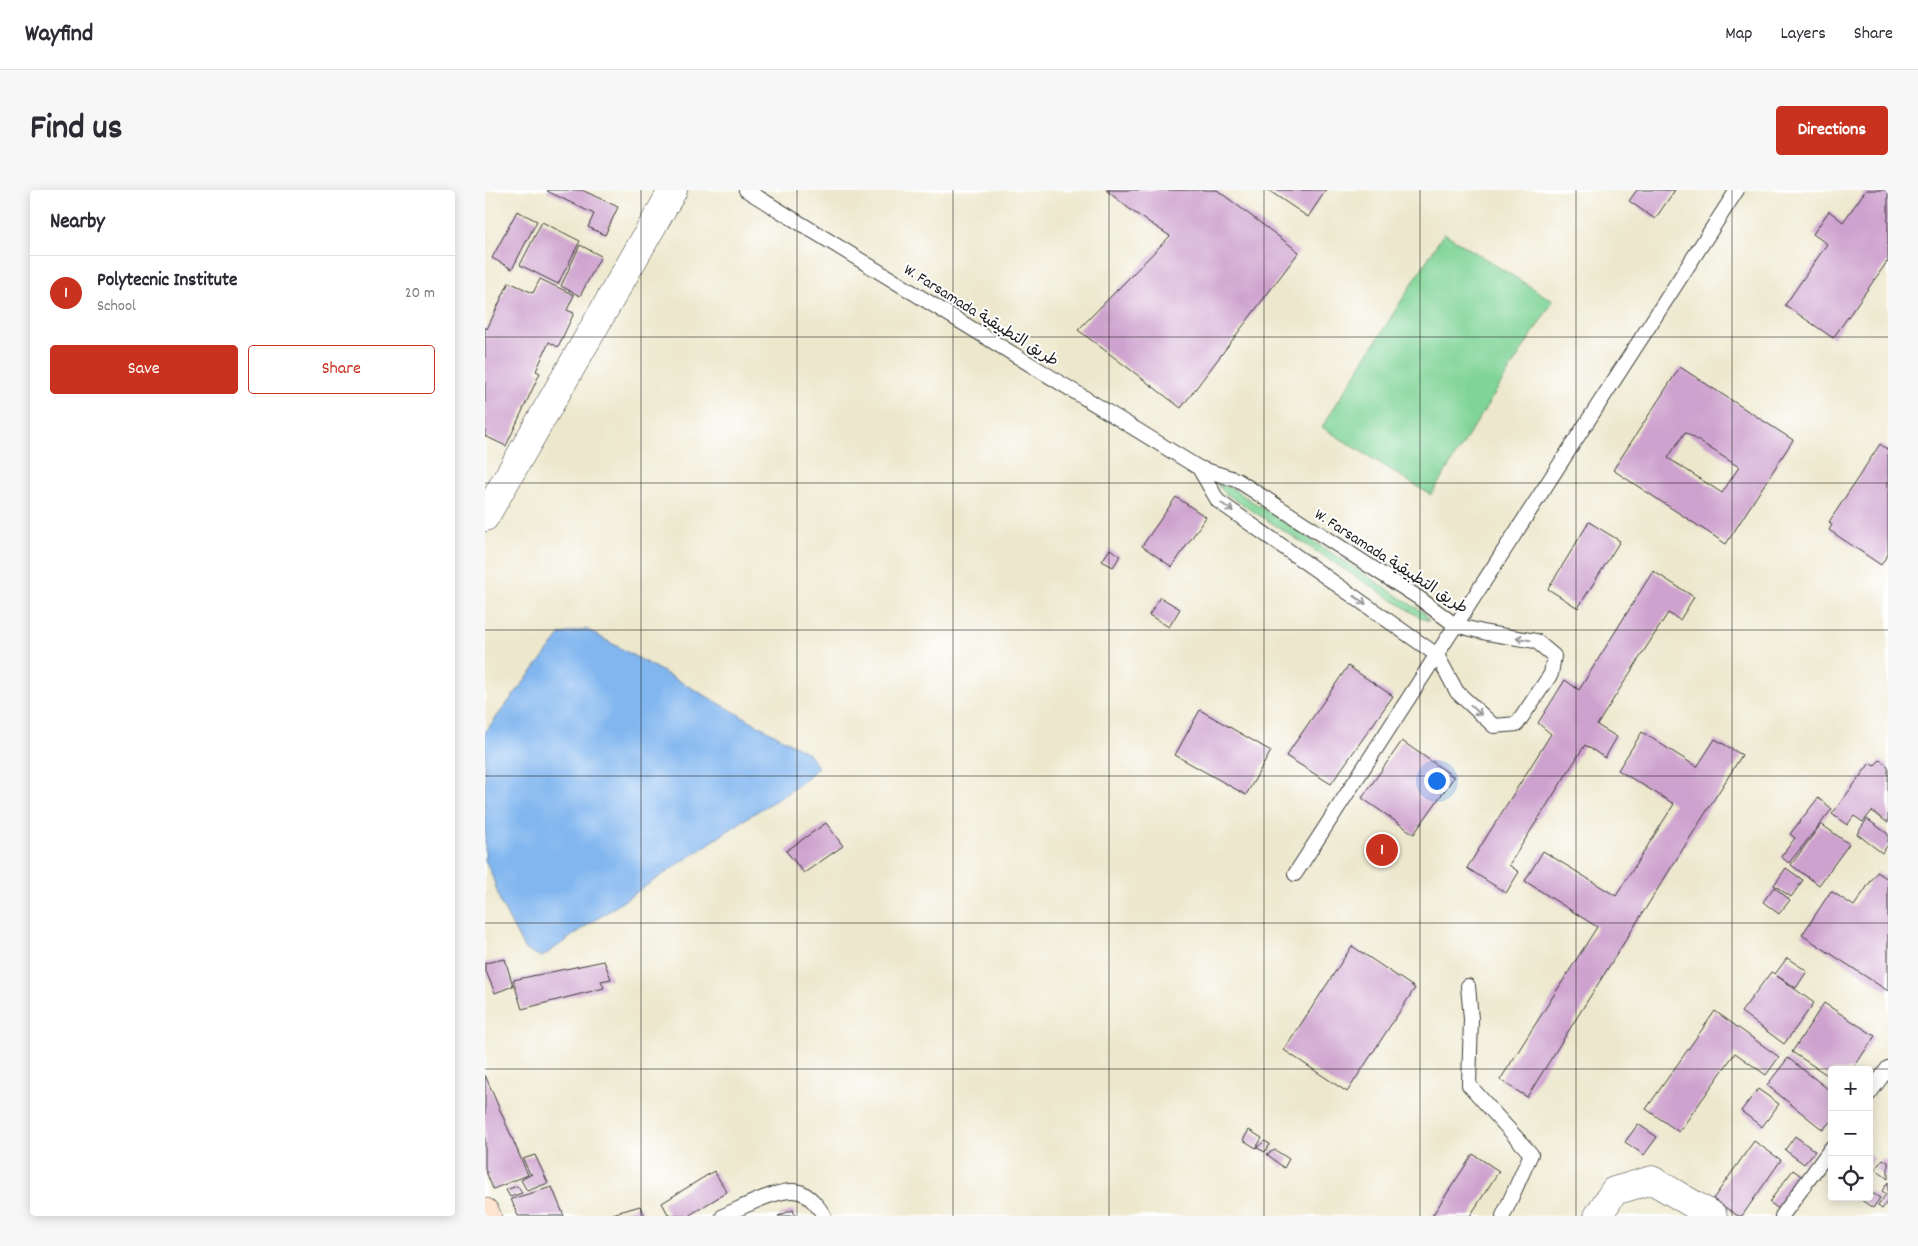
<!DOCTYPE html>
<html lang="en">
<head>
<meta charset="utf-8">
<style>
	body { margin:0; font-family:Dekko,"Playpen Sans Arabic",sans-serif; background:#f7f7f7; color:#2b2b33 }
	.controls { position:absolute; right:15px; bottom:15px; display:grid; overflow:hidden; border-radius:5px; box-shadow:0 2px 12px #0003 }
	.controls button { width:45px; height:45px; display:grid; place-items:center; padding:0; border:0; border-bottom:1px solid #e1e1e2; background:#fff; color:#2b2b33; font:25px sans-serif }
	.you { position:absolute; left:951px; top:590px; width:18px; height:18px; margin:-12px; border:4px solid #fff; border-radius:50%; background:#1a73e8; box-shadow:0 0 0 8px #1a73e833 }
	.badge { display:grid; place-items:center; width:32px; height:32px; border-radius:50%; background:#c8321e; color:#fff; font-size:16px; font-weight:700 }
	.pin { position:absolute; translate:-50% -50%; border:2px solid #fff; box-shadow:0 1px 5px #0006 }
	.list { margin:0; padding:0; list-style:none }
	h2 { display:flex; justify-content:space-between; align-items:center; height:65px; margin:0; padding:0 20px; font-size:21px }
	h2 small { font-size:16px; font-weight:400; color:#7c7c81 }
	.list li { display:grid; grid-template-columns:32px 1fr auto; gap:15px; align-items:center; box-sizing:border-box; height:75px; padding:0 20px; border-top:1px solid #e1e1e2 }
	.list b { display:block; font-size:19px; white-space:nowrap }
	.list p { margin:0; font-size:16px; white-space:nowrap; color:#7c7c81 }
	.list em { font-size:16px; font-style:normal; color:#7c7c81 }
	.actions { display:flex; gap:10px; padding:15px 20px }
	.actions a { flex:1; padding:11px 0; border:1px solid #c8321e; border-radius:5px; text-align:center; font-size:18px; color:#c8321e }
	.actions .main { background:#c8321e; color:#fff }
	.icon { flex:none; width:28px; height:28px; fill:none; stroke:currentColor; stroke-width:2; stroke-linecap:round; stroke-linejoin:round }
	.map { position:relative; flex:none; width:1403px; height:1026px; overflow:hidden; border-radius:5px }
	header { display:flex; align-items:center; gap:30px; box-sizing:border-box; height:70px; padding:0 25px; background:#fff; border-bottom:1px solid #e1e1e2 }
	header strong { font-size:24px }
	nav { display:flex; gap:28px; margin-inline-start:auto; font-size:18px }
	.intro { display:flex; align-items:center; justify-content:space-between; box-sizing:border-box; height:120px; padding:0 30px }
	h1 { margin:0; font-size:35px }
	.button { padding:12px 22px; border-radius:5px; background:#c8321e; color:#fff; font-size:18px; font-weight:700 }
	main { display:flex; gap:30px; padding:0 30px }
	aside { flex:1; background:#fff; border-radius:5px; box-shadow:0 2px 12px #0003 }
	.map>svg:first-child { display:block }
	.green { fill:#80d497; stroke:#4e785a }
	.water { fill:#81b6ef; stroke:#4e6986 }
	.building { fill:#cea2ce; fill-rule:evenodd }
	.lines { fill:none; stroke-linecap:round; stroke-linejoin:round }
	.service-casing { stroke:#3b3b37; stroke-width:16 }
	.minor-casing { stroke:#3b3b37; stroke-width:29 }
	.secondary-casing { stroke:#3b3b37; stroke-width:29 }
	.service { stroke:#fff; stroke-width:14 }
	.minor { stroke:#fff; stroke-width:28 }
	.secondary { stroke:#fde4d1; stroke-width:28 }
	.oneway { stroke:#999 }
	.grid { fill:none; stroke:#1c1c1c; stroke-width:1; stroke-opacity:0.55 }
	.labels { text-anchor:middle; stroke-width:4; stroke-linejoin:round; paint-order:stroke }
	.street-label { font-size:16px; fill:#1c1c1c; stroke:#fff }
</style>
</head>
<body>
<header>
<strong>Wayfind</strong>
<nav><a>Map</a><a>Layers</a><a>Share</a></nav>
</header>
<div class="intro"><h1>Find us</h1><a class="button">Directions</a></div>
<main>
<aside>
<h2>Nearby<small></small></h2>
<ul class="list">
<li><span class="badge">1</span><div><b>Polytecnic Institute</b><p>School</p></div><em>20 m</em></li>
</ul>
<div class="actions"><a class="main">Save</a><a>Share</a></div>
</aside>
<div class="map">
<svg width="1403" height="1026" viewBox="0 0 1403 1026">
	<rect width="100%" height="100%" fill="#fff"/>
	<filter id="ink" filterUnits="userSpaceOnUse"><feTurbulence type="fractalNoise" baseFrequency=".02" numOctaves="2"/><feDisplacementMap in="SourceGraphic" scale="10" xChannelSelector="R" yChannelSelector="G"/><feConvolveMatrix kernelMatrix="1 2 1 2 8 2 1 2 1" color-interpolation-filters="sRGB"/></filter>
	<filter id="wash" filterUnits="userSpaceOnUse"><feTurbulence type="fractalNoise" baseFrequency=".0096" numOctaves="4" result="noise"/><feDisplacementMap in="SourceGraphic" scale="20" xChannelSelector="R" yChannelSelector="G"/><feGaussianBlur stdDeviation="1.12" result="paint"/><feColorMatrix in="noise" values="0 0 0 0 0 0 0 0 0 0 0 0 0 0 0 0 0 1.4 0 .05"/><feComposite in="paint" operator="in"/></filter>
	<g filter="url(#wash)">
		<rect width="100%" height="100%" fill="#ede8cd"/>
		<!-- green -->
		<path class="green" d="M959,43L1068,111L946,305L837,237Z
			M732,295L745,297L939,423L944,431L936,428L741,304Z"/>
		<!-- water -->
		<path class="water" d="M101,439L323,563L333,577C313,600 284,613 259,630C192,676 123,720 57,767L40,760L16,714L7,685L0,671V542L76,444Z"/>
		<g id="blocks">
			<!-- building -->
			<path class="building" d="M63,0H97L133,17L120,45L103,37L109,24L62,1Z
				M621,0H732L814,62L696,218L593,140L685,46L647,21Z
				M783,0H841L823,27Z
				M1152,0H1190L1170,29L1144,11Z
				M1381,0H1403V73L1402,72L1348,148L1300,115L1342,54L1328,44L1344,21L1358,32Z
				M32,21L52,31L27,79L7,68Z
				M57,32L95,51L73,94L35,75Z
				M95,55L116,66L95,106L76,96Z
				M55,89L89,105L82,120L89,123L73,157L64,152L51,181L55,183L21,256L0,246V137L2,139L24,92L48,103Z
				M1195,177L1308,250L1241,354L1128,280ZM1200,242L1254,277L1237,303L1183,268Z
				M1395,254L1403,260V364L1396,375L1344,340L1347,335L1344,332Z
				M691,307L721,327L687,377L657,356Z
				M1104,332L1135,351L1093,418L1063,399Z
				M625,359L635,366L628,377L617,371Z
				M1168,381L1209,407L1195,430L1183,423L1112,535L1132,547L1120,568L1100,555L1024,675L1034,682L1021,703L982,678L1066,544L1053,533L1080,490L1094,500Z
				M675,407L695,419L684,437L664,425Z
				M863,476L908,506L846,594L801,566Z
				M715,520L786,561L761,605L690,565Z
				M1157,542L1212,577L1230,549L1257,565L1042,907L1015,890L1112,737L1040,691L1058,661L1131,706L1189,614L1133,580Z
				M917,551L969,587L929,644L877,608Z
				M1395,570L1403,576V633L1387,621L1378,632L1369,626L1362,635L1347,624L1385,573L1389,576Z
				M1333,608L1347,619L1304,673L1296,667L1310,648L1305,644Z
				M1382,629L1403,644V655L1397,663L1372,644Z
				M341,633L358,656L319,683L301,661Z
				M1336,634L1364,654L1334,695L1306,675Z
				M1301,678L1318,690L1306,707L1289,695Z
				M1392,682L1403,689V801L1317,745L1346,701L1369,716Z
				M1289,697L1305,710L1294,724L1278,712Z
				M867,756L930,798L862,902L799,860Z
				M1302,768L1322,781L1311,798L1292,786L1329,813L1299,854L1256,822L1286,782L1290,784Z
				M20,769L28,796L10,803L0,779V773Z
				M119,771L126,789L116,791L119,798L37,819L28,790Z
				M1339,813L1390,846L1367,880H1347V888L1307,862Z
				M1230,821L1294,867L1281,885L1250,863L1194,942L1161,919Z
				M1303,868L1347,902V929L1338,940L1282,895Z
				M0,885L43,985L8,999L0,979Z
				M1273,899L1294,914L1277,937L1256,921Z
				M1153,934L1172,947L1159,965L1140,952Z
				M764,940L777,948L771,958L758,950Z
				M1310,946L1330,961L1319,974L1300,960Z
				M779,951L785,954L780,962L772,958Z
				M1269,951L1296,970L1257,1026H1253L1228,1009Z
				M790,960L804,969L799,978L782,964Z
				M988,964L1014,981L985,1026H947Z
				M50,965L63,993L42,1001L36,990L47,984H45L38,969Z
				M1384,965L1389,969L1384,975Z
				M1398,969L1403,972V989L1390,979Z
				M1308,980L1319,988L1295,1020L1284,1012Z
				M229,981L242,1002L203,1026H184L177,1013Z
				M1403,992V1010L1397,1019L1393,1016L1401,1004L1397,1001Z
				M32,996L37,1003L25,1007L21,1000Z
				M67,997L79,1026H33L26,1009Z
				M1384,1001L1395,1008L1388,1018L1372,1007H1384Z
				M155,1016L160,1026H124V1025Z
				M308,1020L310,1026H293Z"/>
		</g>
	</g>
	<g filter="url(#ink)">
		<use href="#blocks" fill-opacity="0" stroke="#3b3b37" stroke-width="1"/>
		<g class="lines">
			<defs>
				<path id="service" d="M261,0L714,278L752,290L934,408L970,435L1002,443L1051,451L1069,466L1066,484L1032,534L1009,536L972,502L952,465L733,311L714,278
					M810,684L1252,0
					M983,796L986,829L984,895L1046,964L1018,1026
					M1384,904L1403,878
					M238,1026C256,1018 296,996 315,1002C325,1006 334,1017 339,1026
					M1297,1026L1347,957"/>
				<path id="minor" d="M0,327L188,0
					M1113,1026L1129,1001L1167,990L1228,1026"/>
				<path id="secondary" d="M0,1022L2,1026"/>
			</defs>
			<!-- service casing -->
			<use href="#service" class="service-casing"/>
			<!-- minor casing -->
			<use href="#minor" class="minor-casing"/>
			<!-- secondary casing -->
			<use href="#secondary" class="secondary-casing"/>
			<!-- service -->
			<use href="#service" class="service"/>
			<!-- minor -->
			<use href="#minor" class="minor"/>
			<!-- secondary -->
			<use href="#secondary" class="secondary"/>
		</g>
		<!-- one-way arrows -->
		<defs><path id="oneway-shaft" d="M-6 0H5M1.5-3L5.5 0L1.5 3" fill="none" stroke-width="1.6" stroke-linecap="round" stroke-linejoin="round" transform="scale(1.25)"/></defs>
		<g class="oneway">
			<use href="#oneway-shaft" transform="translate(742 317) rotate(35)"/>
			<use href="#oneway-shaft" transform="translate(875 410) rotate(35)"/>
			<use href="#oneway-shaft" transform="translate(1038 449) rotate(-171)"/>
			<use href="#oneway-shaft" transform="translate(991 520) rotate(43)"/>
		</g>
	</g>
	<!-- grid -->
	<path class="grid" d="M156,0V1026M312,0V1026M468,0V1026M624,0V1026M779,0V1026M935,0V1026M1091,0V1026M1247,0V1026M0,147H1403M0,293H1403M0,440H1403M0,586H1403M0,733H1403M0,879H1403"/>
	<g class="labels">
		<!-- street labels -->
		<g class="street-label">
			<text transform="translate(497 124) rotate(32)" y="6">W. Farsamada طريق التطبيقية</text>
			<text transform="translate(907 370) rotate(33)" y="6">W. Farsamada طريق التطبيقية</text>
		</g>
	</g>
</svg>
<div class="controls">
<button>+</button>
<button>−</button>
<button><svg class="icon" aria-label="locate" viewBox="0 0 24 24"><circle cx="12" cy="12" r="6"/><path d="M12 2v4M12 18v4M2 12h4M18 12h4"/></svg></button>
</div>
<div class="you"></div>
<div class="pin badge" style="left:897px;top:660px">1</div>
</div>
</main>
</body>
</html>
